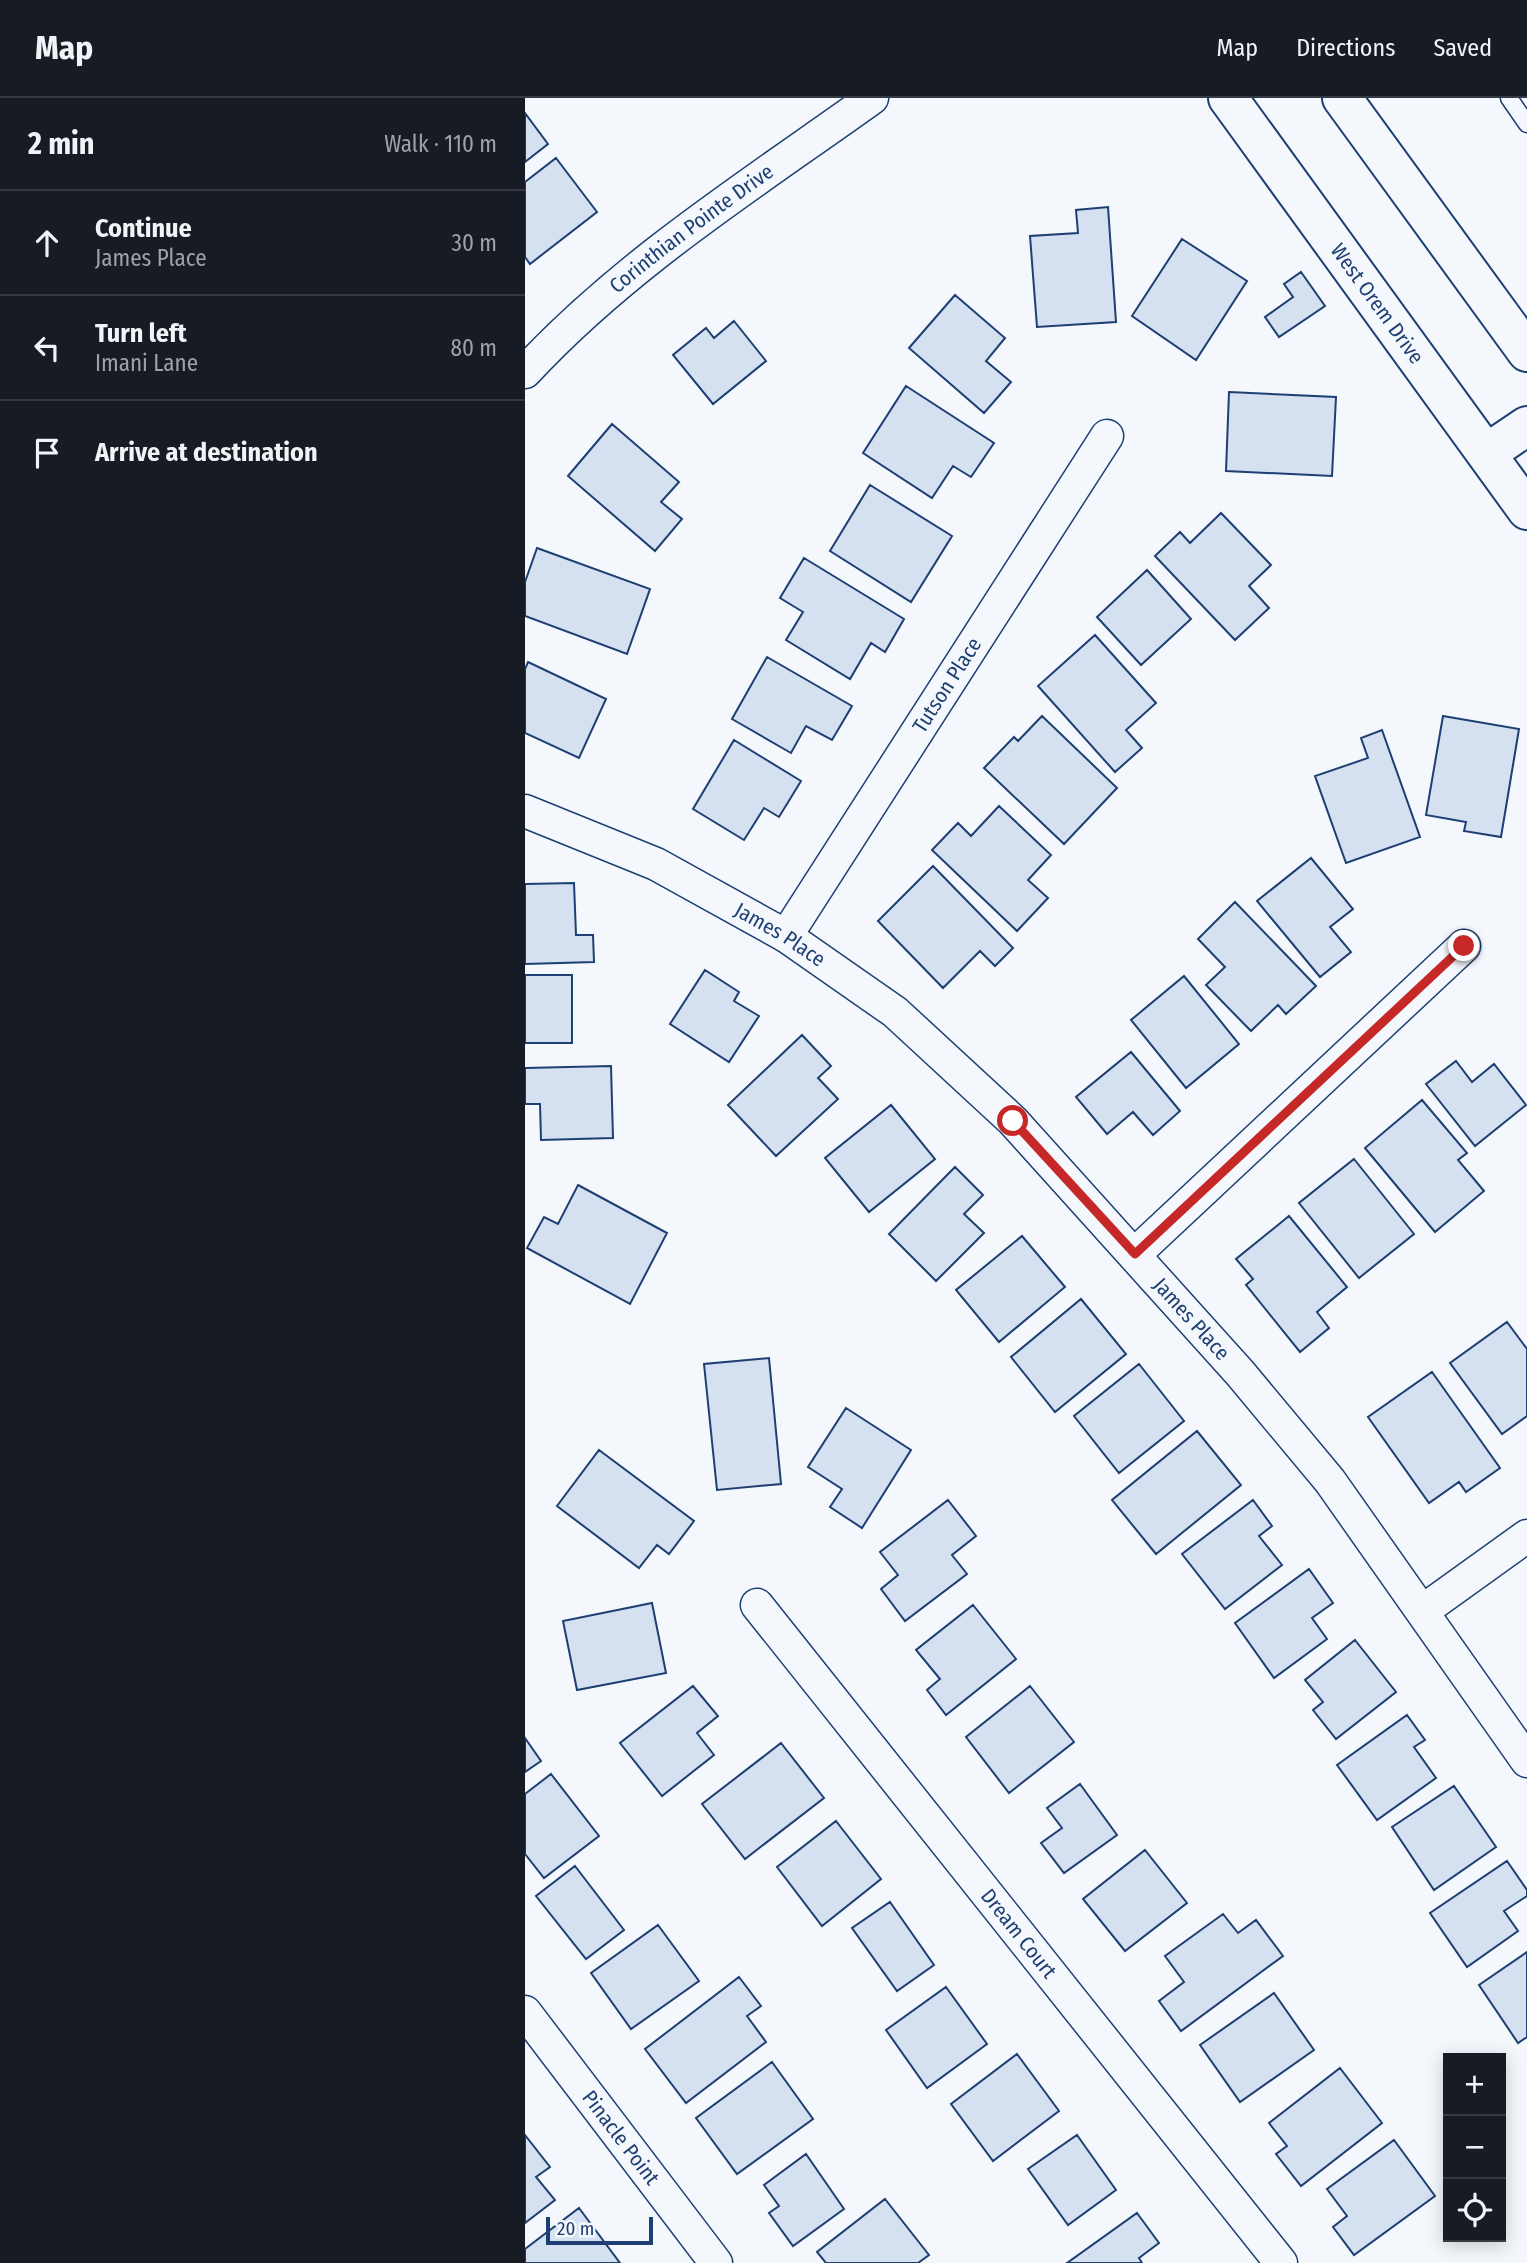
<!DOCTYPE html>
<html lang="en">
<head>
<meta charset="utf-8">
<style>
	body { margin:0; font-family:"Fira Sans Condensed",sans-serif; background:#242831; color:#f1f3f6 }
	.controls { position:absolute; right:21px; bottom:21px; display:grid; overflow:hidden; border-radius:0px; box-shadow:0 4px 18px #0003 }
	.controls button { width:63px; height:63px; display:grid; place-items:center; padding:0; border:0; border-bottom:2px solid #363941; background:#171b24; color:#f1f3f6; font:35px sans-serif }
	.scale { position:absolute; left:21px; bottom:18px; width:107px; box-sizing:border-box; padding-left:7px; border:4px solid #1d3f73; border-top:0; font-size:19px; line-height:24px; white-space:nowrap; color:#1d3f73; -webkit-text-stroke:5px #f4f7fb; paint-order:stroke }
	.stop { position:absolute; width:21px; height:21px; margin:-16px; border:5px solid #c62828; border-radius:50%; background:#fff }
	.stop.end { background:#c62828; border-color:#fff; box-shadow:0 2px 7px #0008 }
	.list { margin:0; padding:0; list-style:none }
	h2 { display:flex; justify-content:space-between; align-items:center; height:91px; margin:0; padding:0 28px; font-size:30px }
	h2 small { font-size:23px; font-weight:400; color:#9ea1a6 }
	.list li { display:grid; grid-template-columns:46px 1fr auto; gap:21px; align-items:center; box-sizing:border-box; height:105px; padding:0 28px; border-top:2px solid #363941 }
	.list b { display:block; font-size:26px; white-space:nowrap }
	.list p { margin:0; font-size:23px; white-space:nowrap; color:#9ea1a6 }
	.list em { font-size:23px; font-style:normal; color:#9ea1a6 }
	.icon { flex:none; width:38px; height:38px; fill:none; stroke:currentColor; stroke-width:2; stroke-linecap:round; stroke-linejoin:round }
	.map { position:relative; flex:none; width:1002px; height:2165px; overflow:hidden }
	header { display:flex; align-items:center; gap:42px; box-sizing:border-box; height:98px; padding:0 35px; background:#171b24; border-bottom:2px solid #363941 }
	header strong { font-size:33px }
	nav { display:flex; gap:38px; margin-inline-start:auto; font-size:24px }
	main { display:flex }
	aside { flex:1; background:#171b24 }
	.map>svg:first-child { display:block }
	.building { fill:#d5e0f0; stroke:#1d3f73; stroke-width:2 }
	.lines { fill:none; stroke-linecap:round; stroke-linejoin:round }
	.service-casing { stroke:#1d3f73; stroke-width:19 }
	.minor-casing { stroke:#1d3f73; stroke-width:35 }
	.secondary-casing { stroke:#1d3f73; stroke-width:42 }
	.service { stroke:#f4f7fb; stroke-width:16 }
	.minor { stroke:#f4f7fb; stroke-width:32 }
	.secondary { stroke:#f4f7fb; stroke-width:38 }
	.route { stroke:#c62828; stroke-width:9 }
	.labels { text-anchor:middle; stroke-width:5; stroke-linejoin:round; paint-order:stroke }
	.street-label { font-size:21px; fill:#1d3f73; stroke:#f4f7fb }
</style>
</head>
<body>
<header>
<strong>Map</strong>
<nav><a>Map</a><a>Directions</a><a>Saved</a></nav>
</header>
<main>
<aside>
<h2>2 min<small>Walk · 110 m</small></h2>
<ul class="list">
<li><svg class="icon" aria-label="ahead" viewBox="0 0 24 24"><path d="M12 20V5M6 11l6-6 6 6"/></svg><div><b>Continue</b><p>James Place</p></div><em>30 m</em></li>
<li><svg class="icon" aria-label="left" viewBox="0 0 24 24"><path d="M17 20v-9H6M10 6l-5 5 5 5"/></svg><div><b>Turn left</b><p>Imani Lane</p></div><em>80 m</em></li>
<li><svg class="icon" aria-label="arrive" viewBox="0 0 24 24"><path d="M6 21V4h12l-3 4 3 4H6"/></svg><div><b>Arrive at destination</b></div></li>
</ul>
</aside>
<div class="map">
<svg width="1002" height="2165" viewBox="0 0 1002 2165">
	<rect width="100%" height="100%" fill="#f4f7fb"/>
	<!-- building -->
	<path class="building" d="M0,15L23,46L0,64Z
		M31,60L72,114L5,166L0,159V84Z
		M583,109L591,224L512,229L505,138L553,135L551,112Z
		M657,141L722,183L671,262L607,218Z
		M776,174L800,208L754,239L740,219L768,199L759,186Z
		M430,197L480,240L461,263L486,284L459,315L384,250Z
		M209,223L241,263L188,306L148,257L181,230L189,240Z
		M381,288L469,345L446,379L428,368L407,400L338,355Z
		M704,294L811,299L807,378L701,373Z
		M87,326L154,384L136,404L157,421L130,453L43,378Z
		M345,387L427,438L386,504L305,453Z
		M696,415L746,467L724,488L744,510L710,542L630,458L655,434L665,445Z
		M12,450L125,491L102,556L0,518V484Z
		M279,460L379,521L360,554L346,545L325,581L261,542L278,514L255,500Z
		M622,472L666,521L616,567L572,519Z
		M570,537L631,605L601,632L617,650L590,674L513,588Z
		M242,559L327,608L307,642L281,628L266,655L207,621Z
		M3,564L81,601L54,660L0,635V571Z
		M517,618L592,690L539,746L459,670L489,639L493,643Z
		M918,618L994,631L976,739L939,733L941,724L901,717Z
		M857,632L895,739L821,765L790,678L843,660L836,640Z
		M209,642L276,683L254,719L239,710L219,742L168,711Z
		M474,708L526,757L503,782L523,800L492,833L407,752L433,725L446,738Z
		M786,760L828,811L805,829L826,854L795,879L732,803Z
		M408,768L488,850L470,868L455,853L418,890L353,823Z
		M49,785L51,837H68L69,864L0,866V786Z
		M710,804L791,888L761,916L753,907L726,933L681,887L700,869L673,841Z
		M180,872L214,894L209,903L234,918L204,964L145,926Z
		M0,877H47V945H0Z
		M659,878L714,946L661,990L606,922Z
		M277,937L306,968L293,980L313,1001L251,1058L203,1007Z
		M606,954L655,1013L628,1037L608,1014L582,1036L551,999Z
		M931,963L947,984L969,966L1001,1007L950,1048L901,986Z
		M86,968L88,1040L16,1042L15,1006H0V970Z
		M897,1002L942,1055L933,1062L959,1093L910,1134L840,1050Z
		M366,1007L410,1061L344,1114L300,1060Z
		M829,1061L889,1136L834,1180L774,1105Z
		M430,1069L458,1097L439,1116L459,1135L411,1183L364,1136Z
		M53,1087L142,1135L105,1206L2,1150L19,1119L33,1126Z
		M764,1118L822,1189L792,1214L804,1230L775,1254L721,1187L728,1181L711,1161Z
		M497,1138L540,1189L474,1244L431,1192Z
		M556,1201L601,1256L530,1314L486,1259Z
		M982,1224L1002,1251V1318L977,1336L925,1265Z
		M244,1260L256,1386L192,1392L179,1266Z
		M614,1266L659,1323L594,1375L549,1318Z
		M907,1274L975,1370L941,1394L934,1384L904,1405L843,1319Z
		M321,1310L386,1352L337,1430L305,1409L317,1391L283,1369Z
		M672,1333L716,1387L631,1456L587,1402Z
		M74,1352L169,1423L144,1456L132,1447L114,1470L32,1408Z
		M423,1402L451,1438L427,1457L442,1476L380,1523L356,1491L373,1477L355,1454Z
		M728,1402L747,1428L734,1438L757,1467L700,1511L657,1456Z
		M784,1471L808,1505L787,1520L802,1541L749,1580L710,1525Z
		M127,1505L141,1575L52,1592L38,1523Z
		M448,1507L491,1561L421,1617L402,1592L415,1581L391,1552Z
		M830,1542L871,1594L811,1641L788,1612L798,1604L780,1582Z
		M168,1588L193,1618L172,1635L189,1657L137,1698L95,1645Z
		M505,1588L549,1644L484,1695L441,1639Z
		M882,1617L900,1642L889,1649L911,1680L852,1722L812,1667Z
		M0,1640L16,1663L0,1674Z
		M256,1645L299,1700L220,1761L177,1706Z
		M26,1676L74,1738L19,1780L0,1756V1696Z
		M555,1686L592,1737L539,1775L516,1745L537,1730L522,1710Z
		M929,1688L971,1749L909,1792L867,1729Z
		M311,1723L356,1781L297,1828L252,1769Z
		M620,1752L662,1805L600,1853L558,1801Z
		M982,1763L1002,1792V1798L979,1813L993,1833L942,1869L905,1815Z
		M50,1768L99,1832L61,1861L11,1798Z
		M365,1804L409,1867L372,1893L327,1830Z
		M698,1816L713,1835L731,1822L758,1858L656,1933L634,1903L659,1884L640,1858Z
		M133,1827L174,1883L106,1931L66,1875Z
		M1002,1854V1939L993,1945L954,1887Z
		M214,1879L236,1908L222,1918L241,1944L161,2005L120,1951Z
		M421,1889L462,1946L402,1990L361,1932Z
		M749,1895L789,1952L715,2004L675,1947Z
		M492,1956L534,2013L468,2063L426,2006Z
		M247,1964L288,2021L212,2076L171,2020Z
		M815,1970L857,2025L776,2088L751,2056L762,2048L744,2025Z
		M0,2037L25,2069L11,2079L30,2102L0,2125Z
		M552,2037L591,2092L543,2127L503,2071Z
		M869,2042L910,2098L829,2157L808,2129L822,2118L802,2091Z
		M281,2056L319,2111L268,2148L244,2115L254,2108L239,2087Z
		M360,2101L404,2157L393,2165H301L292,2154Z
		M54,2110L95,2165H0V2151Z
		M612,2115L634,2145L614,2160L617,2165H542Z"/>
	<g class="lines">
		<defs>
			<path id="service" d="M984,0L1002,26"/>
			<g id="minor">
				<path id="s1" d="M0,274C100,166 227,86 347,0"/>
				<path id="s2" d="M0,713L131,766L261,838L370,914L488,1023L715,1275L805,1383L1002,1663"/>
				<path id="s3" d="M261,838L582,338"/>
				<path d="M610,1156L939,848"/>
				<path id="s4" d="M232,1507L756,2165"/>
				<path d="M899,1512L1002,1438"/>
				<path id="s5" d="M0,1914L191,2165"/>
			</g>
			<g id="secondary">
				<path id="s6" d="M703,0L1002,412"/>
				<path d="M817,0L1002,254"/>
				<path d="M962,355L1002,328"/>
			</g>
		</defs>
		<!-- service casing -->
		<use href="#service" class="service-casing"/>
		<!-- minor casing -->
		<use href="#minor" class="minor-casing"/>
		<!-- secondary casing -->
		<use href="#secondary" class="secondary-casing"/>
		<!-- service -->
		<use href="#service" class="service"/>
		<!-- minor -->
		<use href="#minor" class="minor"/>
		<!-- secondary -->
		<use href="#secondary" class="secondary"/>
	</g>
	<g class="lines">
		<!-- route -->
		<path class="route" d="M488,1023L610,1156L939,848"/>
	</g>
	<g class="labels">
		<!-- street labels -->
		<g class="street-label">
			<text dy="7" stroke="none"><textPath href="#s1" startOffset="220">Corinthian Pointe Drive</textPath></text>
			<text dy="7" stroke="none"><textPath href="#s6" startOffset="254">West Orem Drive</textPath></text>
			<text dy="7" stroke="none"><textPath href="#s3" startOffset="298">Tutson Place</textPath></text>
			<text dy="7" stroke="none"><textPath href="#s2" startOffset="284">James Place</textPath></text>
			<text dy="7" stroke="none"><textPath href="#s2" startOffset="850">James Place</textPath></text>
			<text dy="7" stroke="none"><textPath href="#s4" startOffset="420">Dream Court</textPath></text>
			<text dy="7" stroke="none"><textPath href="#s5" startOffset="158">Pinacle Point</textPath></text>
		</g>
	</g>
</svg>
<div class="controls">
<button>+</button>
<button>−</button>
<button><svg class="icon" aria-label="locate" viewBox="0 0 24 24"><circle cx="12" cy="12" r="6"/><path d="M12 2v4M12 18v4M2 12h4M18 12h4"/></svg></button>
</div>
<div class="scale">20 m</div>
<div class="stop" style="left:488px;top:1023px"></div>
<div class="stop end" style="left:939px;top:848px"></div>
</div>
</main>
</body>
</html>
